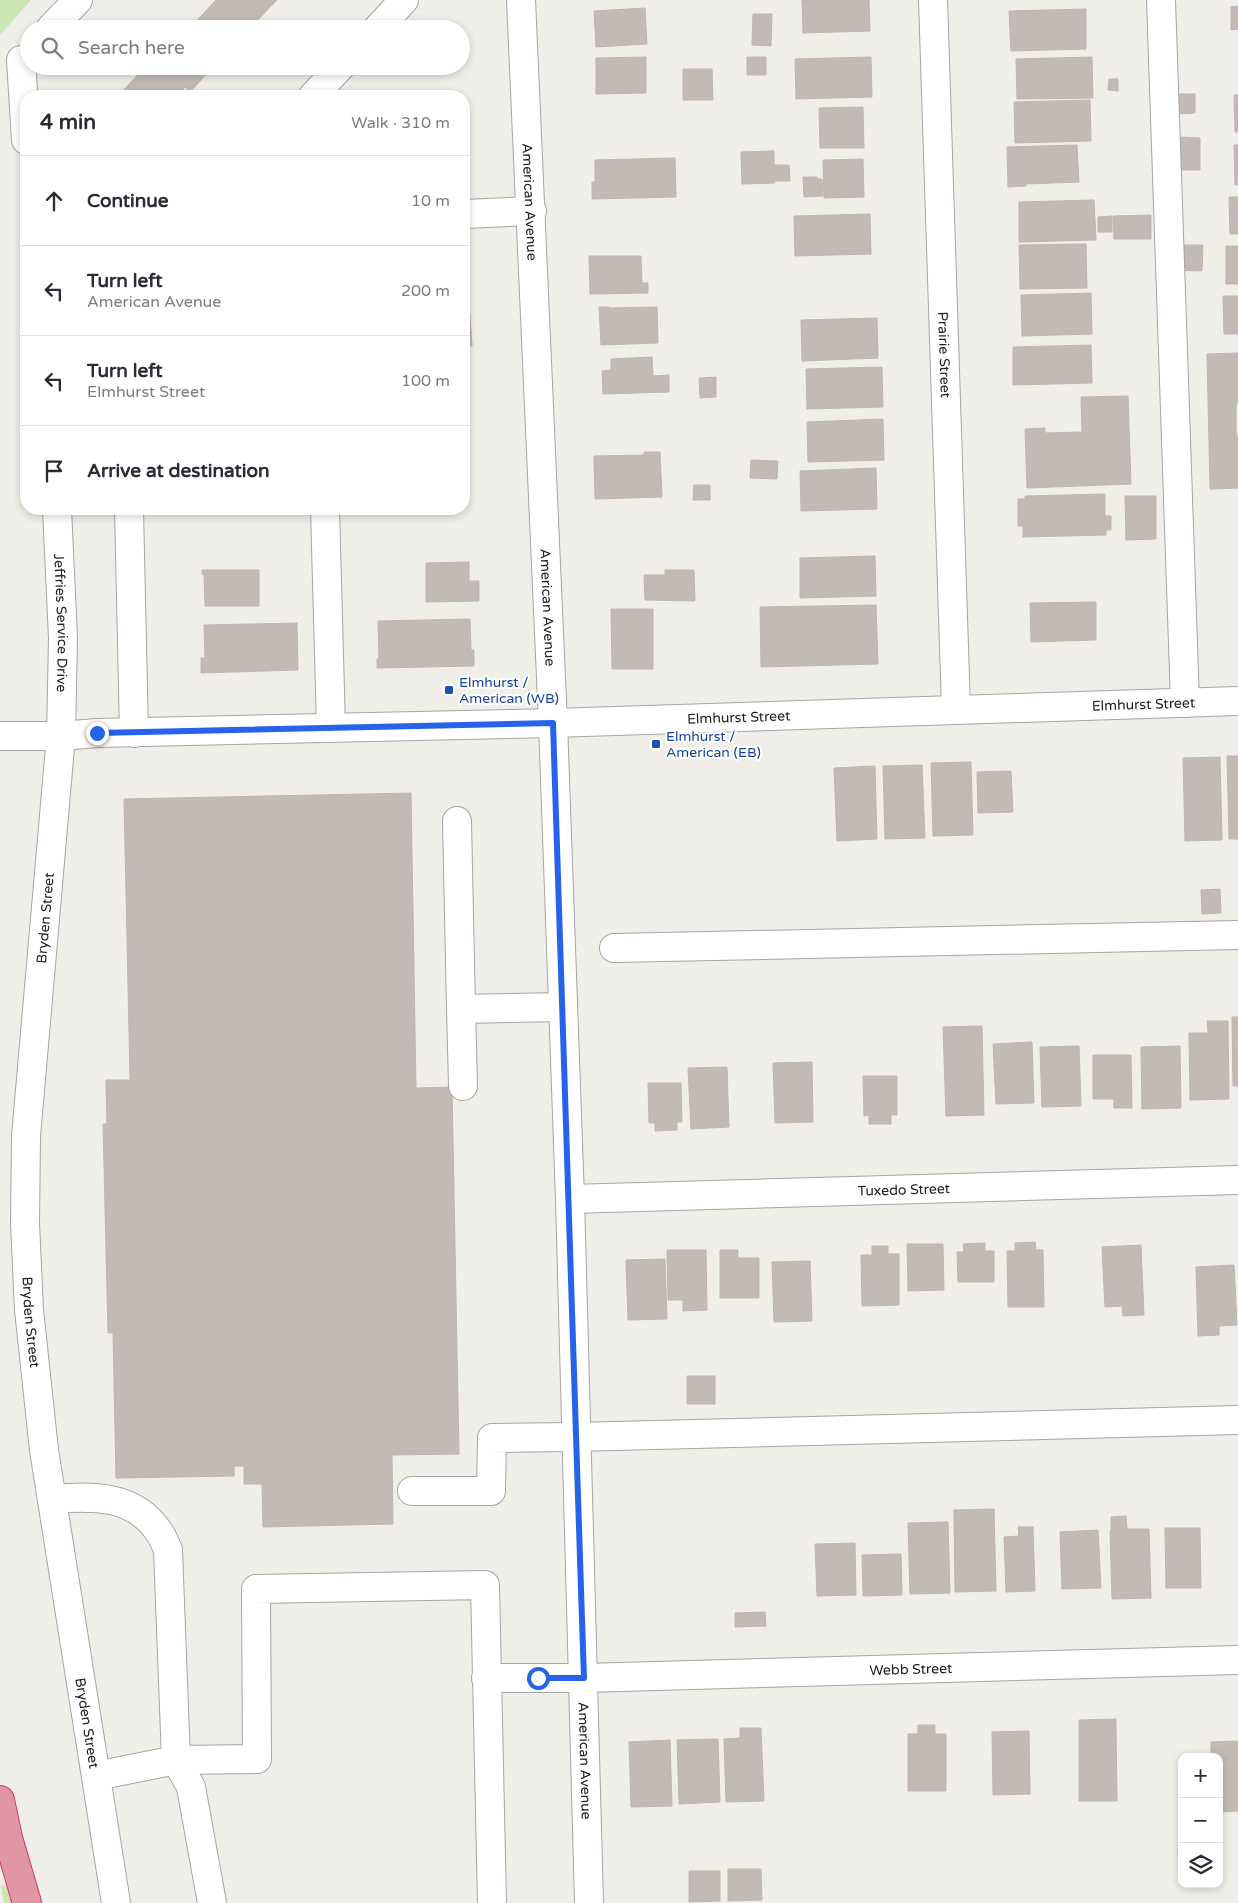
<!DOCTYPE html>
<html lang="en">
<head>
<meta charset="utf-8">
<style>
	body { margin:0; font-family:"Varela Round",sans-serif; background:#f2f2f3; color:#2b2b33 }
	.controls { position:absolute; right:15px; bottom:15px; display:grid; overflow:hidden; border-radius:10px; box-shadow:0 2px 8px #0003 }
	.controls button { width:45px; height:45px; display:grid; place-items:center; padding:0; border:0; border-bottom:1px solid #e1e1e2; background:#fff; color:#2b2b33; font:25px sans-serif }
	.stop { position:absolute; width:15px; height:15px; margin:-11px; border:4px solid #2563eb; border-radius:50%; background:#fff }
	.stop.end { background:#2563eb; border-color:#fff; box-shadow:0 1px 5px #0008 }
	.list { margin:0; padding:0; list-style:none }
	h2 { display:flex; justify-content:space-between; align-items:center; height:65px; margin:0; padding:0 20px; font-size:21px }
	h2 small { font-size:16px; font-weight:400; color:#7c7c81 }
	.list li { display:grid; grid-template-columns:32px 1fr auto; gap:15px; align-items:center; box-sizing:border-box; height:90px; padding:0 20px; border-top:1px solid #e1e1e2 }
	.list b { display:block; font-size:19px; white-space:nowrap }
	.list p { margin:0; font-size:16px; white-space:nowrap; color:#7c7c81 }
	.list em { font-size:16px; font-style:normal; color:#7c7c81 }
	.icon { flex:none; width:28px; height:28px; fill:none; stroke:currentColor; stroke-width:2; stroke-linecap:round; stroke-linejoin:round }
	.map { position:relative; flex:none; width:1238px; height:1903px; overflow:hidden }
	.search { position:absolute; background:#fff; box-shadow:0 2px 8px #0003; left:20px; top:20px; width:450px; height:55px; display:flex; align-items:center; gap:12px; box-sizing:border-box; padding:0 18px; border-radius:28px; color:#7c7c81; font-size:19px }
	.panel { position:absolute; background:#fff; box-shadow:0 2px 8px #0003; left:20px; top:90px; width:450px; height:425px; border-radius:20px }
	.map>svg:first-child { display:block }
	.grass { fill:#cae6b3 }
	.building { fill:#c1bab5; stroke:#c1b6ac }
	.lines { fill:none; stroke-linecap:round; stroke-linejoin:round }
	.minor-casing { stroke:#a5a5a5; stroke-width:30 }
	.highway-casing { stroke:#cd3666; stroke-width:30 }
	.minor { stroke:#fff; stroke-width:28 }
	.highway { stroke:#e197a3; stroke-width:28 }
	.route { stroke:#2563eb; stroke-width:6 }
	.transit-dot { fill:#1a4fb4; stroke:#fff; stroke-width:2 }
	.labels { text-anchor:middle; stroke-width:4; stroke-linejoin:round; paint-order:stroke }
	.street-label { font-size:14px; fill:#212121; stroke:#fff }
	.transit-label { font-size:14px; fill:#164399; stroke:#fff; text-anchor:start }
</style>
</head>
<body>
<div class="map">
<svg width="1238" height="1903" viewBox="0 0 1238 1903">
	<rect width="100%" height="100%" fill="#f0eee8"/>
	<!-- grass -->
	<path class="grass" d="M0,0H31L0,35Z
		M10,1883L16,1903H4L1,1886Z"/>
	<!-- building -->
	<path class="building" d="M216,0H277L249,29H189Z
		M802,0H869L870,31L803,33Z
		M1238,6V29L1231,30V7Z
		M645,8L647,44L596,47L594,11Z
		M1086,9V49L1011,51L1009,11Z
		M753,14H772L771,46L752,45Z
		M646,57V93L596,94V58Z
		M747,57H766V75H747Z
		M871,57L872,97L796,99L795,59Z
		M1092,57L1093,98L1017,99L1016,59Z
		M146,66H214L190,92L185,87L177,96H118Z
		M683,69H712L713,100H683Z
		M1109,79H1118V91L1108,90Z
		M1177,94H1195V113L1177,114Z
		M1234,95H1238V132H1235Z
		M1090,100L1091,141L1015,143L1014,102Z
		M863,107L864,148H820L819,108Z
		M1181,137L1200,138V170H1180Z
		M1077,145L1079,182L1026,184V186L1008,187L1007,147Z
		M1234,145H1238V185H1235Z
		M774,151V165H789L790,181H774L775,183L742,184L741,152Z
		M675,158L676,197L592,199V182H595V160Z
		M863,159L864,197L824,198L823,160Z
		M803,177H817V179H822L823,196L804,197Z
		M1229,197H1238V234H1230Z
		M1094,200L1096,240L1019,242V202Z
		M870,214L871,254L795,256L794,216Z
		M1151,215V239H1114L1113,216Z
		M1112,216V232H1098V217Z
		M1086,244L1087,288L1020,289L1019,245Z
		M1174,245H1203L1202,271L1174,270Z
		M1226,246H1238V284H1226Z
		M589,256H641L642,283H648V293L590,294Z
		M1091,293L1092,334L1022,336L1021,295Z
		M1223,296H1238V334H1224Z
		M599,307H609V308L657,307L658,343L601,345Z
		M464,314H470L472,346H464Z
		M877,318L878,358L802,361L801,320Z
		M1091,345L1092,383L1013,385V347Z
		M1238,353V403H1236V436H1238V488L1210,489L1207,354Z
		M652,357L653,376L669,375V392L603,394L602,371L611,370V359Z
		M882,367L883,407L807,409L806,369Z
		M716,377V397L700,398L699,378Z
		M1128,396L1131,484L1027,488L1025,429L1045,428V433L1082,432L1081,397Z
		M883,419L884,460L808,462L807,422Z
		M644,452H660L662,497L595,499L594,456L644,455Z
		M751,460L778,461L777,479L750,478Z
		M876,468L877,509L801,511L800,471Z
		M694,485H710V500H693Z
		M1105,494V516H1111V530H1106V535L1023,537V526H1018V499H1025V496Z
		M1125,496H1156V539L1126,540Z
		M207,509H257V511H207Z
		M875,556L876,596L800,598V558Z
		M469,562V581H479V601L426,602V563Z
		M202,570H259V606H205L204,574H202Z
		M665,570H694L695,601L645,600L644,575H665Z
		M1096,602V640L1031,642L1030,603Z
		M876,605L878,664L761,667L760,607Z
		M611,609H653V669H612Z
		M470,619L471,650H474V666L377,668V659H379L378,621Z
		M297,623L298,670L201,673V658H205L204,625Z
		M1227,756H1238V839H1229Z
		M1220,757L1222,840L1185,841L1183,758Z
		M971,762L973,835L933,836L931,763Z
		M922,765L925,838L885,839L883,766Z
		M875,766L877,839L837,841L834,768Z
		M1011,771L1013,812L978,813L977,772Z
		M411,793L416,1088L452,1087L459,1454L392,1455L393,1524L263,1527L262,1484H244V1466H234V1476L116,1478L113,1333H108L103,1124H107L106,1080H130L124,799Z
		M1220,889L1221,913L1202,914L1201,890Z
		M1232,1017H1238V1086H1233Z
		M1207,1021H1228L1229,1099L1190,1100L1189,1033H1208Z
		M982,1026L984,1115L946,1116L943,1027Z
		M1032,1042L1034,1103L996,1104L993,1044Z
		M1079,1046L1081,1106L1042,1107L1040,1047Z
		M1180,1046L1181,1108L1142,1109L1141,1047Z
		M1093,1055H1131L1132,1108H1114V1099H1093Z
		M812,1062L813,1122L775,1123L773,1063Z
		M727,1067L729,1127L691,1129L688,1068Z
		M863,1076H897V1115H891V1124H869V1115L864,1116Z
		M648,1083H681L682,1122H677V1130L655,1131V1123H649Z
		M1035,1242L1036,1250H1043L1044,1307H1008L1007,1251H1015V1243Z
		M985,1243V1251H994V1282H958L957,1252H964L963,1244Z
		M907,1244H943L944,1290L908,1291Z
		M1141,1245L1144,1315L1123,1316L1122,1306L1105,1307L1102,1247Z
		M872,1246H888V1254H899V1305L862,1306L861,1255H872Z
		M667,1250H706L707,1310L683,1311V1300H668Z
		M720,1250H738V1258H759V1298H720Z
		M665,1259L667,1319L628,1320L626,1260Z
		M810,1261L812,1321L774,1322L772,1262Z
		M1234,1265L1237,1325L1219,1326V1335L1198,1336L1196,1267Z
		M687,1376H715V1404H687Z
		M994,1509L996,1591L955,1592L954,1510Z
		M1126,1516L1127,1529H1149L1151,1598L1112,1599L1110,1531L1111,1530V1517Z
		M948,1522L950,1593L910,1594L908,1523Z
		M1018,1527H1033L1035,1591L1006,1592L1004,1537L1019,1536Z
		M1165,1528H1200L1201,1588H1166Z
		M1098,1530L1101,1588L1062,1589L1060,1532Z
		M855,1543L856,1595L817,1596L815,1544Z
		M901,1554L902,1595L863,1596L862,1555Z
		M765,1612L766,1626L735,1627V1613Z
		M1116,1719L1117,1801H1079V1720Z
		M918,1725H935V1734H946V1791H908V1734H918Z
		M740,1728H761L764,1801L726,1802L724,1739L740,1738Z
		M1029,1731L1030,1794L993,1795L992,1732Z
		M718,1739L720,1802L679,1804L677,1740Z
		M670,1740L672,1806L631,1807L629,1742Z
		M1238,1741V1811L1219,1812V1757H1211V1742Z
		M1178,1848H1182V1878H1179Z
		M728,1869H761L762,1900L728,1901Z
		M689,1871H720V1901L689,1902Z"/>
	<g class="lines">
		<defs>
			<g id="minor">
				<path id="s1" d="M521,0L553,723L570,1199L589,1903"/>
				<path id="s2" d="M933,0L956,709"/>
				<path d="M1161,0L1185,703"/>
				<path d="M50,29L78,0"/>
				<path d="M377,29L404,0"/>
				<path d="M21,60L26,140"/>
				<path d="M313,96L341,66"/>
				<path d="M464,214L532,211"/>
				<path id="s3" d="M57,509L63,638L61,736L26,1136L25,1223L29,1310L44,1450L116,1903"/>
				<path d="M129,509L134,733"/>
				<path d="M325,509L331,728"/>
				<path id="s4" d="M0,736H61L97,733L553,723L1238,701"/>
				<path d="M457,821L461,1009"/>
				<path d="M614,948L1238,935"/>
				<path d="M463,1086L461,1009L563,1007"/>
				<path id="s5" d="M570,1199L1238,1180"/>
				<path d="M412,1491H491L492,1438L575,1437L1238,1420"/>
				<path d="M52,1499C92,1496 134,1494 159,1532C163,1537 165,1544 168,1550L176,1760L96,1776"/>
				<path id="s6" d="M486,1678H584L1238,1660"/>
				<path d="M212,1903L191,1787L176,1760L257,1759L256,1589L485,1585L492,1903"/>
			</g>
			<path id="highway" d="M0,1800L8,1838L27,1903"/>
		</defs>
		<!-- minor casing -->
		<use href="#minor" class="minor-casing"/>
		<!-- highway casing -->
		<use href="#highway" class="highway-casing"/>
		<!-- minor -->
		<use href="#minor" class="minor"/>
		<!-- highway -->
		<use href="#highway" class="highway"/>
	</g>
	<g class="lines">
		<!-- route -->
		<path class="route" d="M97,733L553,723C565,1042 573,1360 584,1678H538"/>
	</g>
	<!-- markers -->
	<g class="transit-dot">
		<rect x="444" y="685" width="10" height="10" rx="2.5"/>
		<rect x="651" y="739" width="10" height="10" rx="2.5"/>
	</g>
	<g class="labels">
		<!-- street labels -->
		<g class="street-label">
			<text dy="5" stroke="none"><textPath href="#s1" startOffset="202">American Avenue</textPath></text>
			<text dy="5" stroke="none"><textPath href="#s2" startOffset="355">Prairie Street</textPath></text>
			<text dy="5" stroke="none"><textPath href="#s1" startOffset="608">American Avenue</textPath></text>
			<text dy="5" stroke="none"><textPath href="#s3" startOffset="114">Jeffries Service Drive</textPath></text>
			<text dy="5" stroke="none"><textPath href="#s4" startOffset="1144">Elmhurst Street</textPath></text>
			<text dy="5" stroke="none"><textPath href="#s4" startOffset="739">Elmhurst Street</textPath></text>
			<text transform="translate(45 918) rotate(-85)" y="5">Bryden Street</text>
			<text dy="5" stroke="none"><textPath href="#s5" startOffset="334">Tuxedo Street</textPath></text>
			<text dy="5" stroke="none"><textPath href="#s3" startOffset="815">Bryden Street</textPath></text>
			<text dy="5" stroke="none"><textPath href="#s6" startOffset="425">Webb Street</textPath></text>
			<text dy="5" stroke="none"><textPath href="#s3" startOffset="1220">Bryden Street</textPath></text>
			<text dy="5" stroke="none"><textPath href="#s1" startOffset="1762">American Avenue</textPath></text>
		</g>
		<!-- transit labels -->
		<g class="transit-label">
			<text x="459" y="687">Elmhurst /<tspan x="459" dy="16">American (WB)</tspan></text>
			<text x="666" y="741">Elmhurst /<tspan x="666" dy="16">American (EB)</tspan></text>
		</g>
	</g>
</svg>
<div class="controls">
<button>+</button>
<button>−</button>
<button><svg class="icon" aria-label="layers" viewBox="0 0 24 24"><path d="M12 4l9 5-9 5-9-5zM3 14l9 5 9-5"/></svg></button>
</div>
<div class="stop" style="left:538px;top:1678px"></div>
<div class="stop end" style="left:97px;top:733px"></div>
<div class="search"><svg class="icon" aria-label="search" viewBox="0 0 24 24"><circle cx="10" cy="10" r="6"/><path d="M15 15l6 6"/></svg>Search here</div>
<section class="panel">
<h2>4 min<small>Walk · 310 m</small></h2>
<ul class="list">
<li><svg class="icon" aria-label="ahead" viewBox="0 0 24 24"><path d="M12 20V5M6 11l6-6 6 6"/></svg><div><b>Continue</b></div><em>10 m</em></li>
<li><svg class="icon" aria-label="left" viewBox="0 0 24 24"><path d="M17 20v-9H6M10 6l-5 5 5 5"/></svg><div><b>Turn left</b><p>American Avenue</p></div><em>200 m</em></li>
<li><svg class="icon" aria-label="left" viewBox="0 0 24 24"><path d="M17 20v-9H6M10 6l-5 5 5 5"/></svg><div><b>Turn left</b><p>Elmhurst Street</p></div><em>100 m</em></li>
<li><svg class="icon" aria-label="arrive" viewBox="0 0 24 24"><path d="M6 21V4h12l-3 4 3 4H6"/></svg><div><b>Arrive at destination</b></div></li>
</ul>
</section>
</div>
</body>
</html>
